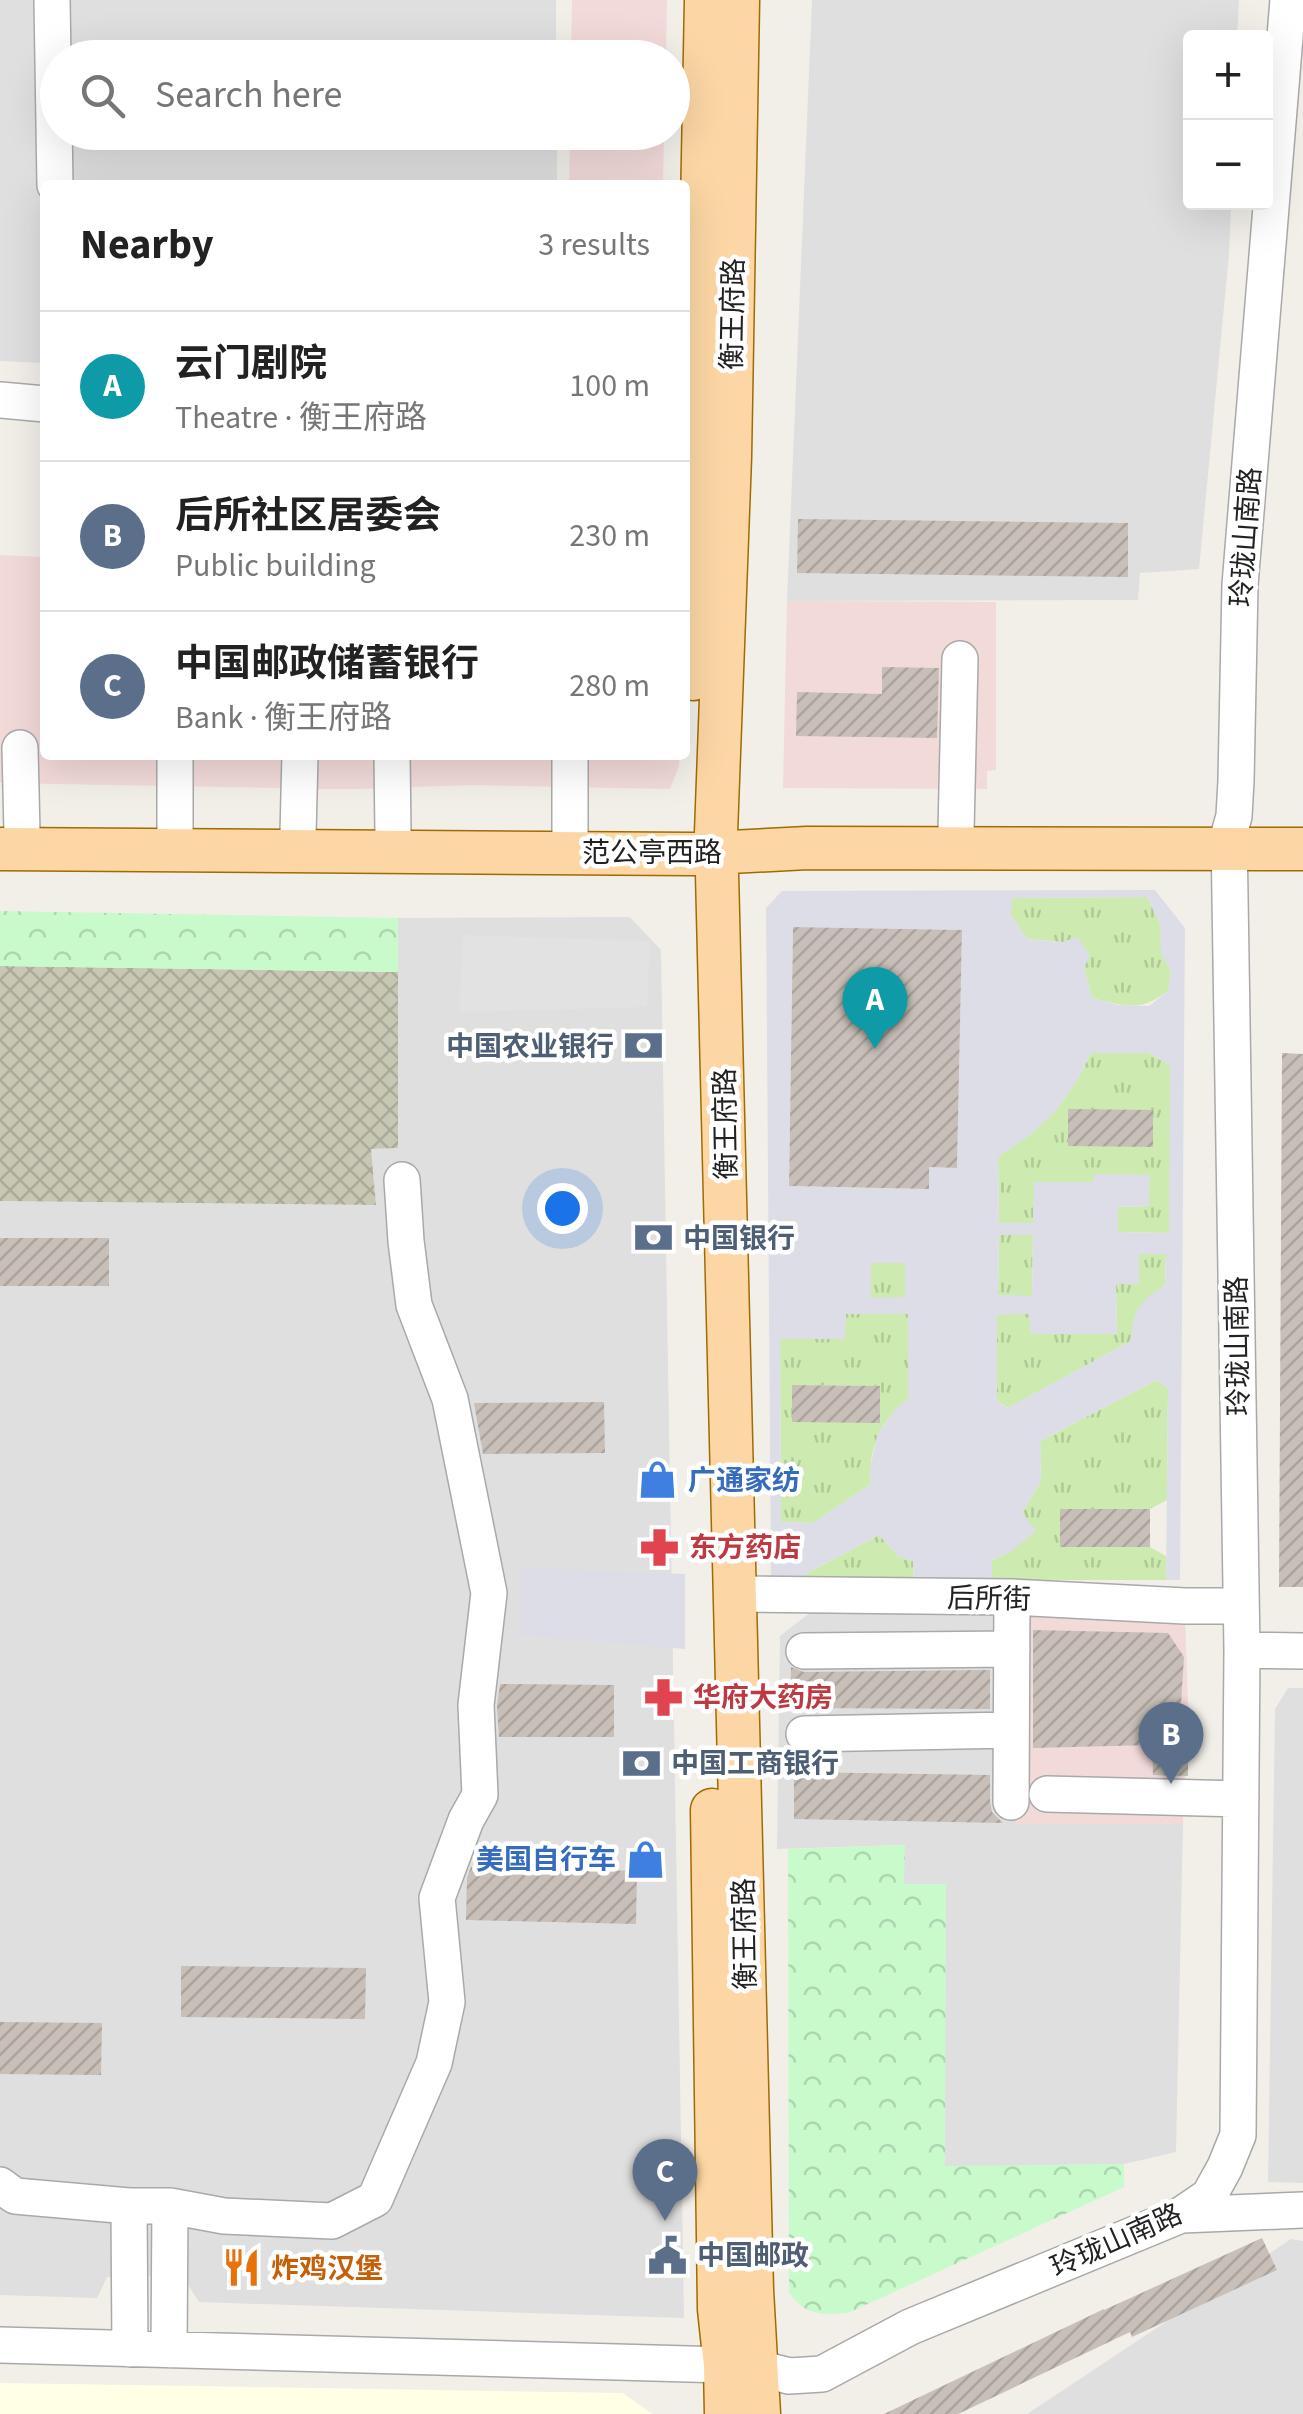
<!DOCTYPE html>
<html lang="en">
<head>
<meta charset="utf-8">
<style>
	body { margin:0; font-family:"Source Sans 3","Noto Sans SC",sans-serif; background:#f6f6f6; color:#222 }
	.controls { position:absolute; right:30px; top:30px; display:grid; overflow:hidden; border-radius:10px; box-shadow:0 10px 40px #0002 }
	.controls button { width:90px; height:90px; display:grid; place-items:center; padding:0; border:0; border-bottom:2px solid #e0e0e0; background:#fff; color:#222; font:50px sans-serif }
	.you { position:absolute; left:562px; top:1208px; width:35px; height:35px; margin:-25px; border:8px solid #fff; border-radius:50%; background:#1a73e8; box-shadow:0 0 0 15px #1a73e833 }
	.badge { display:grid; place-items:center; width:65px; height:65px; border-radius:50%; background:#2563eb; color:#fff; font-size:32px; font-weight:700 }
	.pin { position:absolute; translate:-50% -82px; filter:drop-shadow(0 2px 5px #0008) }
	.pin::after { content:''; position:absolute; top:52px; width:35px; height:30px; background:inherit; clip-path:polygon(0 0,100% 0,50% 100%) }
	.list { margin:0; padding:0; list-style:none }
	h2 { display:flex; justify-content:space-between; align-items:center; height:130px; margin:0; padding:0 40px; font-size:42px }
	h2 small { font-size:32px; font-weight:400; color:#767676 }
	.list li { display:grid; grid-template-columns:65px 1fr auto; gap:30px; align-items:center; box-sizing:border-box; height:150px; padding:0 40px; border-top:2px solid #e0e0e0 }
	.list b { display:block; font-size:38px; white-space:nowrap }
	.list p { margin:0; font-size:32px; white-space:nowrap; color:#767676 }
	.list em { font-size:32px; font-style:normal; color:#767676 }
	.icon { flex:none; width:55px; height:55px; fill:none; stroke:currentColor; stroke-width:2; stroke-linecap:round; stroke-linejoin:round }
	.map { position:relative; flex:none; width:1303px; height:2414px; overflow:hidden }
	.search { position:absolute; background:#fff; box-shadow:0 10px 40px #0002; left:40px; top:40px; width:650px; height:110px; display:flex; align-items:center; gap:25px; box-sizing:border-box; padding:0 35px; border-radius:55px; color:#767676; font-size:38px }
	.panel { position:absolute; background:#fff; box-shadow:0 10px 40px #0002; left:40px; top:180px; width:650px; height:580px; border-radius:10px }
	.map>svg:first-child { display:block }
	.residential { fill:#e0dfdf }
	.commercial { fill:#f2dad9 }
	.education { fill:#ffffe5 }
	.construction { fill:url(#construction-cross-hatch) }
	.grass { fill:url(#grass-tufts); fill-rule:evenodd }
	.park { fill:url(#park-crowns) }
	.parking { fill:#e2e2e2 }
	.plaza { fill:#dddde8; fill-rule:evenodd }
	.building { fill:url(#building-hatch) }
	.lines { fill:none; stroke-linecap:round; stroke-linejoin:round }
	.minor-casing { stroke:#a9a9a9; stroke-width:38 }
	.major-casing { stroke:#a06b00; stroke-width:45 }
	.minor { stroke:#fff; stroke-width:35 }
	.major { stroke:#fcd6a4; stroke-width:42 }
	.labels { text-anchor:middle; stroke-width:9; stroke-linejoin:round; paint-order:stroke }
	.street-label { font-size:28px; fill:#222; stroke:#fff }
	.service-label { font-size:28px; font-weight:bold; fill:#4e5e75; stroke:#fff; text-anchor:start }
	.shop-label { font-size:28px; font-weight:bold; fill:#366cbe; stroke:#fff; text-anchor:start }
	.health-label { font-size:28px; font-weight:bold; fill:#be3a42; stroke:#fff; text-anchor:start }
	.food-label { font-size:28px; font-weight:bold; fill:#c56008; stroke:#fff; text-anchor:start }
</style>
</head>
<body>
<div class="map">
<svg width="1303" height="2414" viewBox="0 0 1303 2414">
	<defs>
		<pattern id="construction-cross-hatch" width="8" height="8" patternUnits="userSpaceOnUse" patternTransform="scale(2.5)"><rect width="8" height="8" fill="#c7c7b4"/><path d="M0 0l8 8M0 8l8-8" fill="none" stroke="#abab9a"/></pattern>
		<pattern id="grass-tufts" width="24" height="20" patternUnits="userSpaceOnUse" patternTransform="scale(2.5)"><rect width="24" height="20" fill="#cdebb0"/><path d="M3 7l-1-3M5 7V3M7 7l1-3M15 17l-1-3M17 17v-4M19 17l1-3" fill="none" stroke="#b0c997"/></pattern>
		<pattern id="park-crowns" width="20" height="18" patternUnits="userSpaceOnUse" patternTransform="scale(2.5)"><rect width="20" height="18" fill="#c8facc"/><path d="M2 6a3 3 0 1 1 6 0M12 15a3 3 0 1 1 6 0" fill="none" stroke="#acd6af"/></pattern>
		<pattern id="building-hatch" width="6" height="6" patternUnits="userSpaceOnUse" patternTransform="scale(2.5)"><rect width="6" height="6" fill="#c7bfb8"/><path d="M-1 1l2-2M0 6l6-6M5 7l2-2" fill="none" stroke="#aba49e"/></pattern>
	</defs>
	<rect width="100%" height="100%" fill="#f2efe9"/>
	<!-- residential -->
	<path class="residential" d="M0,0H556V57L58,58V132L557,133V185H45V363L0,361Z
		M812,0H1239L1237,37L1190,38V202L1231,203L1229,254L1199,569L1140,573L1138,600L787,601Z
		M630,917L661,950L684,2318L199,2302L182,2275L107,2277L97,2298L0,2295V1201L376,1205L371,1149L398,1148V918Z
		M811,1612L1022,1613L1016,1823L1183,1824L1176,2152L1124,2164L944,2167L946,1885L904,1884V1845L777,1849L780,1636Z
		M1288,1688H1303V2183L1268,2182L1275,1709Z
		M1291,2239L1303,2241V2414H1027Z"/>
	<!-- commercial -->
	<path class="commercial" d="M572,0H667L666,57L571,58Z
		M570,133H664L663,185H569Z
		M0,555L45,557V755H287V788L0,783Z
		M787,601L996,602V770L987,771V789L783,788Z
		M316,755H680L679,766L670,789L472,785L353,789H316Z
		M1022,1613L1185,1616L1188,1704L1183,1824H1016Z"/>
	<!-- education -->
	<path class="education" d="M0,2383L623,2393L652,2414H0Z"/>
	<!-- construction -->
	<path class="construction" d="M0,966L398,972V1148L371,1149L376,1205L0,1201Z"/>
	<!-- grass -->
	<path class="grass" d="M1147,897L1160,923L1162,953L1171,972L1168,991C1139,1013 1125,1006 1092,998L1084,968L1062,942L1027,939L1011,915V898Z
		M1091,1053H1149L1170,1065V1233L1118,1232V1207L1149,1206V1175H1094V1182H1035L1033,1223H999L998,1156C1047,1124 1065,1106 1091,1053ZM1068,1110L1153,1146H1068Z
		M999,1234L1033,1235L1032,1296H998Z
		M1139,1253L1166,1254L1165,1285C1144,1299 1134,1316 1131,1341L1008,1408L997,1401V1314H1030L1031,1334L1117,1333L1116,1284Z
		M871,1263H905V1298H871Z
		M846,1314H909L908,1399C880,1421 868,1449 871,1484L813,1523L781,1522L780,1338L844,1339ZM792,1385L880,1386V1422H792Z
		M1157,1380L1168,1389L1167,1500L1150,1509H1061L1060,1547H1150L1166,1556V1580H992V1560L1010,1552L1022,1513L1041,1481L1040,1441Z
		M879,1535L898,1556L913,1561L914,1580L796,1579Z"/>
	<!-- park -->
	<path class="park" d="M0,911L398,918V972L0,966Z
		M905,1845L904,1884H946L945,2166L1124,2164V2187L848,2313C820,2315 807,2316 789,2293L788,1849Z"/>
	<!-- parking -->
	<path class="parking" d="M463,935L650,941L647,1007L459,1012Z"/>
	<!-- plaza -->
	<path class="plaza" d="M1155,890L1185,928L1180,1580H1166L1168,1389L1157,1380L1040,1441L1041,1481L1022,1513L1036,1531L1010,1552L992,1560V1580H914L913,1561L898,1556L879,1535L796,1579H771L766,908L782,891ZM1147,897L1160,923L1161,953L1171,972L1168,991L1149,1006L1118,1005L1092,998L1084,968L1090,955L1077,937L1062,942L1027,939L1011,915L1012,898ZM793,927L962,930L957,1168L929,1167L928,1189L789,1186ZM1091,1053H1149L1170,1065L1169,1233L1118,1232V1207L1149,1206L1150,1175L1094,1174L1093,1182H1034L1033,1223H999L998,1157L1030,1135L1055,1112L1076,1082ZM999,1235H1033L1032,1296L998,1295ZM1139,1254H1166L1165,1285L1149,1296L1139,1307L1133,1321L1131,1341L1007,1408L997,1401V1315L1029,1314L1031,1334H1117L1116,1284H1139ZM871,1263H905V1297L871,1298ZM846,1314H908V1399L895,1409L877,1436L870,1468L871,1484L813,1523L781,1522L780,1339H845Z
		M522,1568L685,1574V1649L519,1635Z"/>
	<!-- building -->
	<path class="building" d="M798,519L1128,523V577L797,573Z
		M882,667L939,668L937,738L796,736L797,692L882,694Z
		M793,927L962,930L957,1168L929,1167V1189L789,1186Z
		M1282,1053L1303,1054V1587H1279Z
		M1068,1109L1153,1110V1147L1068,1146Z
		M0,1238H109V1286H0Z
		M792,1385L880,1386V1423L792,1422Z
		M604,1402L605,1453L483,1454L474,1403Z
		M1060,1509H1150V1547H1060Z
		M1033,1630L1168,1633L1184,1657L1178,1750L1188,1749V1776L1153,1775L1152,1745L1033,1748Z
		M791,1667L804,1672L990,1670V1709L790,1708Z
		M500,1684L614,1685V1737H499L497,1706Z
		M794,1772L990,1775V1802L992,1812L1003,1823L794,1819Z
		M471,1867L637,1871L636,1924L466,1920L467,1878Z
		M181,1966L366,1968L365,2019L181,2017Z
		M0,2022L102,2023L101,2075L0,2074Z
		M1262,2238L1277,2270L1132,2337L1130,2332L958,2414H884L1104,2309V2310Z"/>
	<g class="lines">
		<defs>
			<path id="minor" d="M52,0L55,185
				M0,400L45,404
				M20,748L22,833
				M175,755V833
				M392,755L393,834
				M570,755V835
				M956,831L960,659
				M298,834L300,755
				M737,1594L1012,1597L1185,1606H1241
				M1242,1650L1303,1651
				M804,1651L1012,1649
				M804,1734L1011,1730
				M1047,1794L1241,1799
				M1011,1802L1012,1597
				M0,2185L15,2196L129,2206H170L224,2216L332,2221L375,2199L434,2063L447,2002L437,1898L466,1820L480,1795L476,1705L489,1593L450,1399L414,1305L406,1241L402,1180
				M129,2206L130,2349
				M1182,2215L1303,2210
				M0,2345L725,2365L758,2368L789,2376L822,2374L910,2327L1181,2215L1209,2196L1225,2167L1238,2135L1242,1650L1229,834L1234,816L1236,781L1240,585L1288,0
				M169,2350L170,2206"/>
			<path id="major" d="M738,0L730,457L716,833L752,2290L759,2414
				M693,679L706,0
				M0,849L692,854L807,848L1303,849
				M712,1810L719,2309L725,2365L726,2414"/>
		</defs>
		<!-- minor casing -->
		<use href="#minor" class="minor-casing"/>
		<!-- major casing -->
		<use href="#major" class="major-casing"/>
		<!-- minor -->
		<use href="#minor" class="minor"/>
		<!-- major -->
		<use href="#major" class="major"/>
	</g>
	<!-- icons -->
	<defs>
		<symbol id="bank-bare" viewBox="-9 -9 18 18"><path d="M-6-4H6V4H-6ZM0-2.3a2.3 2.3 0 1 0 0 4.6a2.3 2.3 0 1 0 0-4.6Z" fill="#5c6f8a" stroke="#fff" stroke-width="2.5" paint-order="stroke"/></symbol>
		<symbol id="shop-bare" viewBox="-9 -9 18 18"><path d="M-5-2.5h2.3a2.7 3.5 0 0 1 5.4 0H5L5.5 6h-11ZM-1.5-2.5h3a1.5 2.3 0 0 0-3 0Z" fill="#3f7fe0" stroke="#fff" stroke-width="2.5" paint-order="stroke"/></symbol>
		<symbol id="pharmacy-bare" viewBox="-9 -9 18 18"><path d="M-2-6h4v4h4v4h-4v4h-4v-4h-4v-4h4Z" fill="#e0444e" stroke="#fff" stroke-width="2.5" paint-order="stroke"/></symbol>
		<symbol id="civic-bare" viewBox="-9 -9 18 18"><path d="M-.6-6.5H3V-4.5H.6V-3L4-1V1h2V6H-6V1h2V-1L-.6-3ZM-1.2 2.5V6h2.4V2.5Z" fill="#5c6f8a" stroke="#fff" stroke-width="2.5" paint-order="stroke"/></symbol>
		<symbol id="restaurant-bare" viewBox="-9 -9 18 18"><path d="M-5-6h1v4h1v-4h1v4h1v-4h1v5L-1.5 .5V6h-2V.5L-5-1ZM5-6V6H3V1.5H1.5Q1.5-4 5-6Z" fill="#e8710a" stroke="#fff" stroke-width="2.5" paint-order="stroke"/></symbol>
	</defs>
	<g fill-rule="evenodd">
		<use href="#bank-bare" x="616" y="1018" width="55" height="55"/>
		<use href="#bank-bare" x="626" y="1210" width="55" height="55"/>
		<use href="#shop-bare" x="630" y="1452" width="55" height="55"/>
		<use href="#pharmacy-bare" x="632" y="1520" width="55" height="55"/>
		<use href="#pharmacy-bare" x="636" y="1670" width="55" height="55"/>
		<use href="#bank-bare" x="614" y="1736" width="55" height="55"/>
		<use href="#shop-bare" x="618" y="1832" width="55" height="55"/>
		<use href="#civic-bare" x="640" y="2228" width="55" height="55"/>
		<use href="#restaurant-bare" x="214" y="2240" width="55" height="55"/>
	</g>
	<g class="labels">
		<!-- street labels -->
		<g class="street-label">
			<text transform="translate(732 314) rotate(-89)" y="10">衡王府路</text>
			<text transform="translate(1245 537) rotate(-86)" y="10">玲珑山南路</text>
			<text x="652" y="862">范公亭西路</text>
			<text transform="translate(725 1124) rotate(-91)" y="10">衡王府路</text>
			<text transform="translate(1237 1346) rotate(-91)" y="10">玲珑山南路</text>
			<text transform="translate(989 1598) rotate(1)" y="10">后所街</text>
			<text transform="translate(744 1934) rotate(-91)" y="10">衡王府路</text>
			<text transform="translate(1116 2240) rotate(-24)" y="10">玲珑山南路</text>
		</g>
		<!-- service labels -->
		<g class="service-label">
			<text x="614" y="1056" text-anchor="end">中国农业银行</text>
			<text x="683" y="1248">中国银行</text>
			<text x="671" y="1773">中国工商银行</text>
			<text x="697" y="2265">中国邮政</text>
		</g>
		<!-- shop labels -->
		<g class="shop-label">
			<text x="688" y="1490">广通家纺</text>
			<text x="616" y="1869" text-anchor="end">美国自行车</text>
		</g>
		<!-- health labels -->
		<g class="health-label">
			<text x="689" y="1557">东方药店</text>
			<text x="693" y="1707">华府大药房</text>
		</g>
		<!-- food labels -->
		<g class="food-label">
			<text x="271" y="2278">炸鸡汉堡</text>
		</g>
	</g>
</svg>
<div class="controls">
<button>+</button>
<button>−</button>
</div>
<div class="you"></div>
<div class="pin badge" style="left:875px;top:1049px;background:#0f9aa8">A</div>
<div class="pin badge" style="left:1171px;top:1784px;background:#5c6f8a">B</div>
<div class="pin badge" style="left:665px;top:2221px;background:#5c6f8a">C</div>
<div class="search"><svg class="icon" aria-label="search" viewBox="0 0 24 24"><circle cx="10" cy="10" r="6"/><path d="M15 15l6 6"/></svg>Search here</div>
<section class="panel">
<h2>Nearby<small>3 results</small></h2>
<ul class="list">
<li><span class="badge" style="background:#0f9aa8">A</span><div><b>云门剧院</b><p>Theatre · 衡王府路</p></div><em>100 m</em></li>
<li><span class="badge" style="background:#5c6f8a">B</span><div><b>后所社区居委会</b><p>Public building</p></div><em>230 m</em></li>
<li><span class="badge" style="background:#5c6f8a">C</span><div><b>中国邮政储蓄银行</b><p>Bank · 衡王府路</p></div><em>280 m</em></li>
</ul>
</section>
</div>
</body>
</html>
